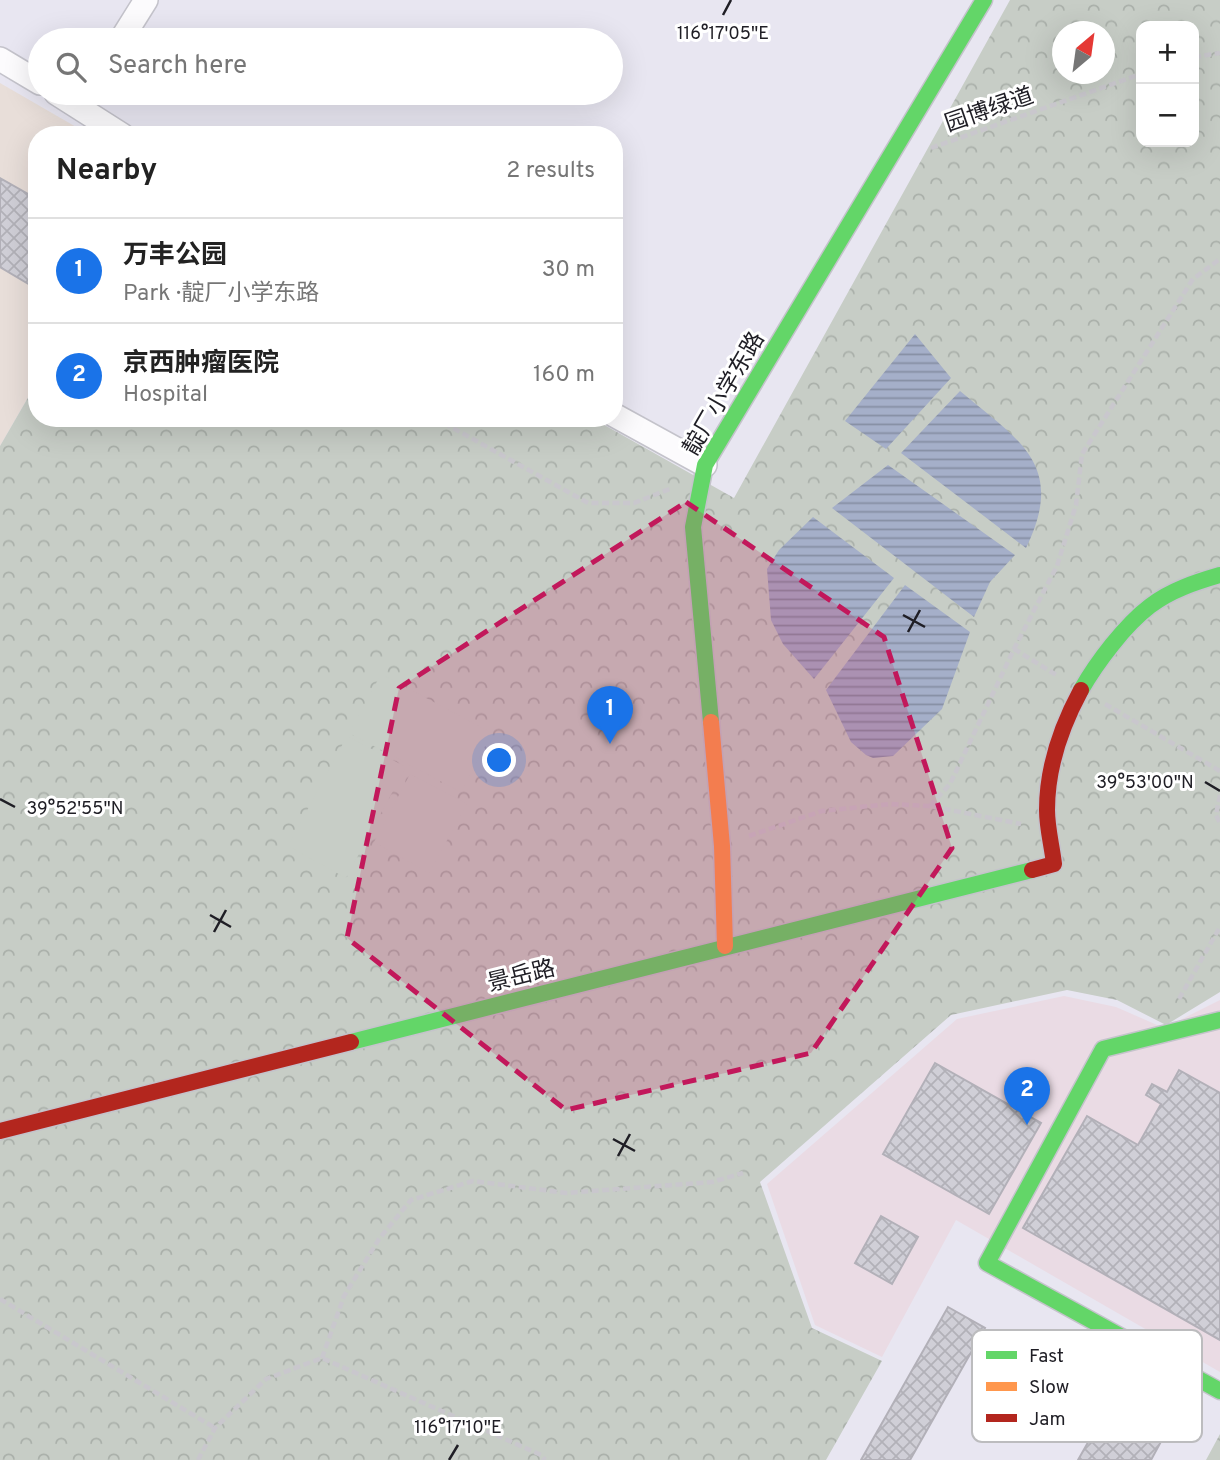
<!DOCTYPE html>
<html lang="en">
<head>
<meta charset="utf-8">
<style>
	body { margin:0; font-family:Overpass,"Noto Sans SC",sans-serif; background:#f2f2f2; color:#222 }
	.controls { position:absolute; right:21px; top:21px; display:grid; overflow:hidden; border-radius:14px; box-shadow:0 7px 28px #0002 }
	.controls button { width:63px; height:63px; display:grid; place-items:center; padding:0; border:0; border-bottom:2px solid #e0e0e0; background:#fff; color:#222; font:35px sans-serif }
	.compass { position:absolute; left:1052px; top:21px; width:63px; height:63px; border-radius:50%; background:#fff; box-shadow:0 7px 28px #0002; rotate:29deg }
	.you { position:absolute; left:500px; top:761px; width:24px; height:24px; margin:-18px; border:5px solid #fff; border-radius:50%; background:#1a73e8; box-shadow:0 0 0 10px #1a73e833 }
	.badge { display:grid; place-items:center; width:46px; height:46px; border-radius:50%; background:#1a73e8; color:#fff; font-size:23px; font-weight:700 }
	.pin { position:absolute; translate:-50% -58px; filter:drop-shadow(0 2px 4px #0008) }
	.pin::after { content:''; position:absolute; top:37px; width:24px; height:21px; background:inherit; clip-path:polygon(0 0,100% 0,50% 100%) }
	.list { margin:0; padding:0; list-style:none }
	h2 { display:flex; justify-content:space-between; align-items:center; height:91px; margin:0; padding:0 28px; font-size:30px }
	h2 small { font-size:23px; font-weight:400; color:#767676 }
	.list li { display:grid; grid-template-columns:46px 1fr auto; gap:21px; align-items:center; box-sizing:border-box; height:105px; padding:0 28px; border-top:2px solid #e0e0e0 }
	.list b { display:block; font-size:26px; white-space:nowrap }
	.list p { margin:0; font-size:23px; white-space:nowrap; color:#767676 }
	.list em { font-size:23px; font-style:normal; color:#767676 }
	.icon { flex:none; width:38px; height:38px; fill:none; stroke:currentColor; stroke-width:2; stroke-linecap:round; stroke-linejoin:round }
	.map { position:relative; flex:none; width:1220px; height:1460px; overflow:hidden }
	.search { position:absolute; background:#fff; box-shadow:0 7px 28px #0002; left:28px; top:28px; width:595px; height:77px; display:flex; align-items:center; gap:18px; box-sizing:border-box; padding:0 24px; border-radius:38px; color:#767676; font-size:26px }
	.panel { position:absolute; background:#fff; box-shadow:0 7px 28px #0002; left:28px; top:126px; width:595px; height:301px; border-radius:28px }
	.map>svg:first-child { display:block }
	.education { fill:#e8ded9 }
	.medical { fill:#eadbe4 }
	.park { fill:url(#park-crowns); fill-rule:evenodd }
	.pitch { fill:#c7cdc6 }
	.water { fill:url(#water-rules) }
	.building { fill:url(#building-cross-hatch); stroke:#b2b0b8; stroke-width:2 }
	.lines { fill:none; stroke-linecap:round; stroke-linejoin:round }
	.street-casing { stroke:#c4c3cb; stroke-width:26 }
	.fast-casing { stroke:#c4c3cb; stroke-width:19 }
	.slow-casing { stroke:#c4c3cb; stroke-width:19 }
	.jam-casing { stroke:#c4c3cb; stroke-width:19 }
	.path { stroke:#c9c7cd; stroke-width:4.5; stroke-dasharray:7 3.5; stroke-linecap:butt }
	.street { stroke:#fcfbfd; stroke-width:23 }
	.fast { stroke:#63d668; stroke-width:16 }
	.slow { stroke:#ff974d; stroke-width:16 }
	.jam { stroke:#b3261e; stroke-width:16 }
	.marked { fill:#c2185b; fill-opacity:0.2; stroke:#c2185b; stroke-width:5; stroke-dasharray:14 9; stroke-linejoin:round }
	.ticks { fill:none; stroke:#1f1e25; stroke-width:2.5 }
	.labels { text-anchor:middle; stroke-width:6; stroke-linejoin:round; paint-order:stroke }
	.street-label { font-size:23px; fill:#1f1e25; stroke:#fff }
	.key { fill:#fff; stroke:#bcbcbe; stroke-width:2 }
	.key-label { font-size:19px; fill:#1f1e25 }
	.ticks-label { font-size:18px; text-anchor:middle; fill:#1f1e25; stroke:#fff; stroke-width:6; stroke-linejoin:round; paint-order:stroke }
</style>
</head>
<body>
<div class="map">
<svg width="1220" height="1460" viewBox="0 0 1220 1460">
	<defs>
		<pattern id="park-crowns" width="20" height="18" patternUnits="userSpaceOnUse" patternTransform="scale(1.75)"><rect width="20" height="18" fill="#c7cdc6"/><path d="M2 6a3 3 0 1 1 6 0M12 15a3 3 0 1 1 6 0" fill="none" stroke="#aab0aa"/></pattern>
		<pattern id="water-rules" width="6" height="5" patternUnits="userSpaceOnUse" patternTransform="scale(1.75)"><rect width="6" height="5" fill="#a5afc9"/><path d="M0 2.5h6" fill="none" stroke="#868ea3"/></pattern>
		<pattern id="building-cross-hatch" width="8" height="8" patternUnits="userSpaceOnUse" patternTransform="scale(1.75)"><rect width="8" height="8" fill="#d0cfd7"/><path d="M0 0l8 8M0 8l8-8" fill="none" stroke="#b2b1b8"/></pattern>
	</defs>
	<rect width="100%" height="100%" fill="#e8e6f1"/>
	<!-- education -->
	<path class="education" d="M0,83L90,135H37V382L0,446Z"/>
	<!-- medical -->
	<path class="medical" d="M1064,996L1116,1007L1164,1028L1220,1000V1372L956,1220L882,1357L815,1325L767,1184L957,1019Z"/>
	<!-- park -->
	<path class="park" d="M1010,0H1220V992L1166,1025L1117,1000L1067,990L951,1015L760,1182L812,1328L882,1361L826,1460H0V446L37,382V418H592L734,498ZM1141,26H1194V142H1141ZM1062,32H1104V74H1062Z
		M1220,1434V1460H1206Z"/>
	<!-- pitch -->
	<path class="pitch" d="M381,674L492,733L461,792L349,733Z
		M347,736L406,767L346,878L288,846Z
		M410,774L467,804L429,873L374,842Z"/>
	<!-- water -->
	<path class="water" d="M915,334L951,378L886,449L845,421Z
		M960,391C1018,440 1067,464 1026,548L901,453Z
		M888,465L1015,555L990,582L974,617L832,508Z
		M813,517L894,578L814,679L783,644L771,620L767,569L779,550Z
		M905,585L970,632L942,709L893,756L873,758L866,755L851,742L826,690Z"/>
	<!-- building -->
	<path class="building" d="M0,178L37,199V289L0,267Z
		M935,1063L1041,1123L989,1214L883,1154Z
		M1179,1070L1220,1093V1340L1023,1228L1087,1116L1138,1145L1161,1104L1146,1095L1152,1084L1167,1092Z
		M881,1216L918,1237L892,1284L855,1263Z
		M948,1307L985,1328L910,1460H861Z
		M1108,1407L1163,1438L1151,1460H1078Z"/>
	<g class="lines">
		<defs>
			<path id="street" d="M121,40L146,0
				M0,59L40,83
				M56,93L122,135
				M614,415L705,465"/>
			<path id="fast" d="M1081,690C1097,662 1125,625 1150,606C1171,590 1196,582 1220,575
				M711,722L693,527L705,465L984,0
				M1220,1020L1103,1049L987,1263L1220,1391
				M351,1042L1032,870"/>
			<path id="slow" d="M711,722L722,846L725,946"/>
			<path id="jam" d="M1032,870L1054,864C1052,846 1047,828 1047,810C1047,767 1061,727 1081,690
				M0,1131L351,1042"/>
		</defs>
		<!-- street casing -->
		<use href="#street" class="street-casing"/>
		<!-- fast casing -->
		<use href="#fast" class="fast-casing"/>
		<!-- slow casing -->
		<use href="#slow" class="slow-casing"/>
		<!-- jam casing -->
		<use href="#jam" class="jam-casing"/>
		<!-- path -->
		<path class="path" d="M1194,57L1220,53
			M931,148L1141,74
			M435,418L588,503H634L672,488
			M1014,649L1058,676
			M1105,704L1220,771
			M1220,795L1216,815L1220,823
			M930,806L950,784L1014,649L1057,566L1076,505L1082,454L1193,279L1220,259
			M749,836L822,811L890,804L930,806L1021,824
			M1179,999L1220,927
			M0,1299L215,1428
			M322,1358L344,1296L379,1239L411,1200L473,1181L566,1193L712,1182L743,1173
			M198,1460L215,1428L266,1379L322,1358L541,1455L545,1460"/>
		<!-- street -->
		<use href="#street" class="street"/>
		<!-- fast -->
		<use href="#fast" class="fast"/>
		<!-- slow -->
		<use href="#slow" class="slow"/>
		<!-- jam -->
		<use href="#jam" class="jam"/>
	</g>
	<!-- marked area -->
	<path class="marked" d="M686,502L884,637L952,848L811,1053L566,1110L347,938L399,688Z"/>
	<!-- ticks -->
	<path class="ticks" d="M723,15L731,0M903,615L925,627M908,632L920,610M1205,782L1220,791M0,799L15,807M210,915L231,927M214,932L226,910M613,1139L635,1151M618,1156L630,1134M449,1460L458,1445"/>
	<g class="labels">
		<!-- street labels -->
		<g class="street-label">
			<text transform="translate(989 109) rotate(-19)" y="8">园博绿道</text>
			<text transform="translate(723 393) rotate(-60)" y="8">靛厂小学东路</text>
			<text transform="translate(521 975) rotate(-14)" y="8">景岳路</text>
		</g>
	</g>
	<!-- legend -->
	<rect x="972" y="1330" width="230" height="112" rx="10" class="key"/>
	<rect x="986" y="1351" width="31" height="8" fill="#63d668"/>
	<rect x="986" y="1382" width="31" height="9" fill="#ff974d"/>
	<rect x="986" y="1414" width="31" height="8" fill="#b3261e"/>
	<g class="key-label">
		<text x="1029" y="1362">Fast</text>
		<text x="1029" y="1393">Slow</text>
		<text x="1029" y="1425">Jam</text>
	</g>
	<g class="ticks-label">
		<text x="723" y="39">116°17'05"E</text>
		<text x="1145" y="788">39°53'00"N</text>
		<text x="75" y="814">39°52'55"N</text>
		<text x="458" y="1433">116°17'10"E</text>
	</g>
</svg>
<div class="controls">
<button>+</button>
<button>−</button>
</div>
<svg class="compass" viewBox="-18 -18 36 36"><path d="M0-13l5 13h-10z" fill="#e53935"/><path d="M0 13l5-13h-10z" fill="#767676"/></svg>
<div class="you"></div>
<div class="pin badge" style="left:610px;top:744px">1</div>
<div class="pin badge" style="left:1027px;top:1125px">2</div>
<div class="search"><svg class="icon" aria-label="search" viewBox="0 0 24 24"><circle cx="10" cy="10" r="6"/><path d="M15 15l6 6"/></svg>Search here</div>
<section class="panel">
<h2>Nearby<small>2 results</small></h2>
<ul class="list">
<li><span class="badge">1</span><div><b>万丰公园</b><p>Park · 靛厂小学东路</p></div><em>30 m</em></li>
<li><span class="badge">2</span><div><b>京西肿瘤医院</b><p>Hospital</p></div><em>160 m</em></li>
</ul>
</section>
</div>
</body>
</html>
